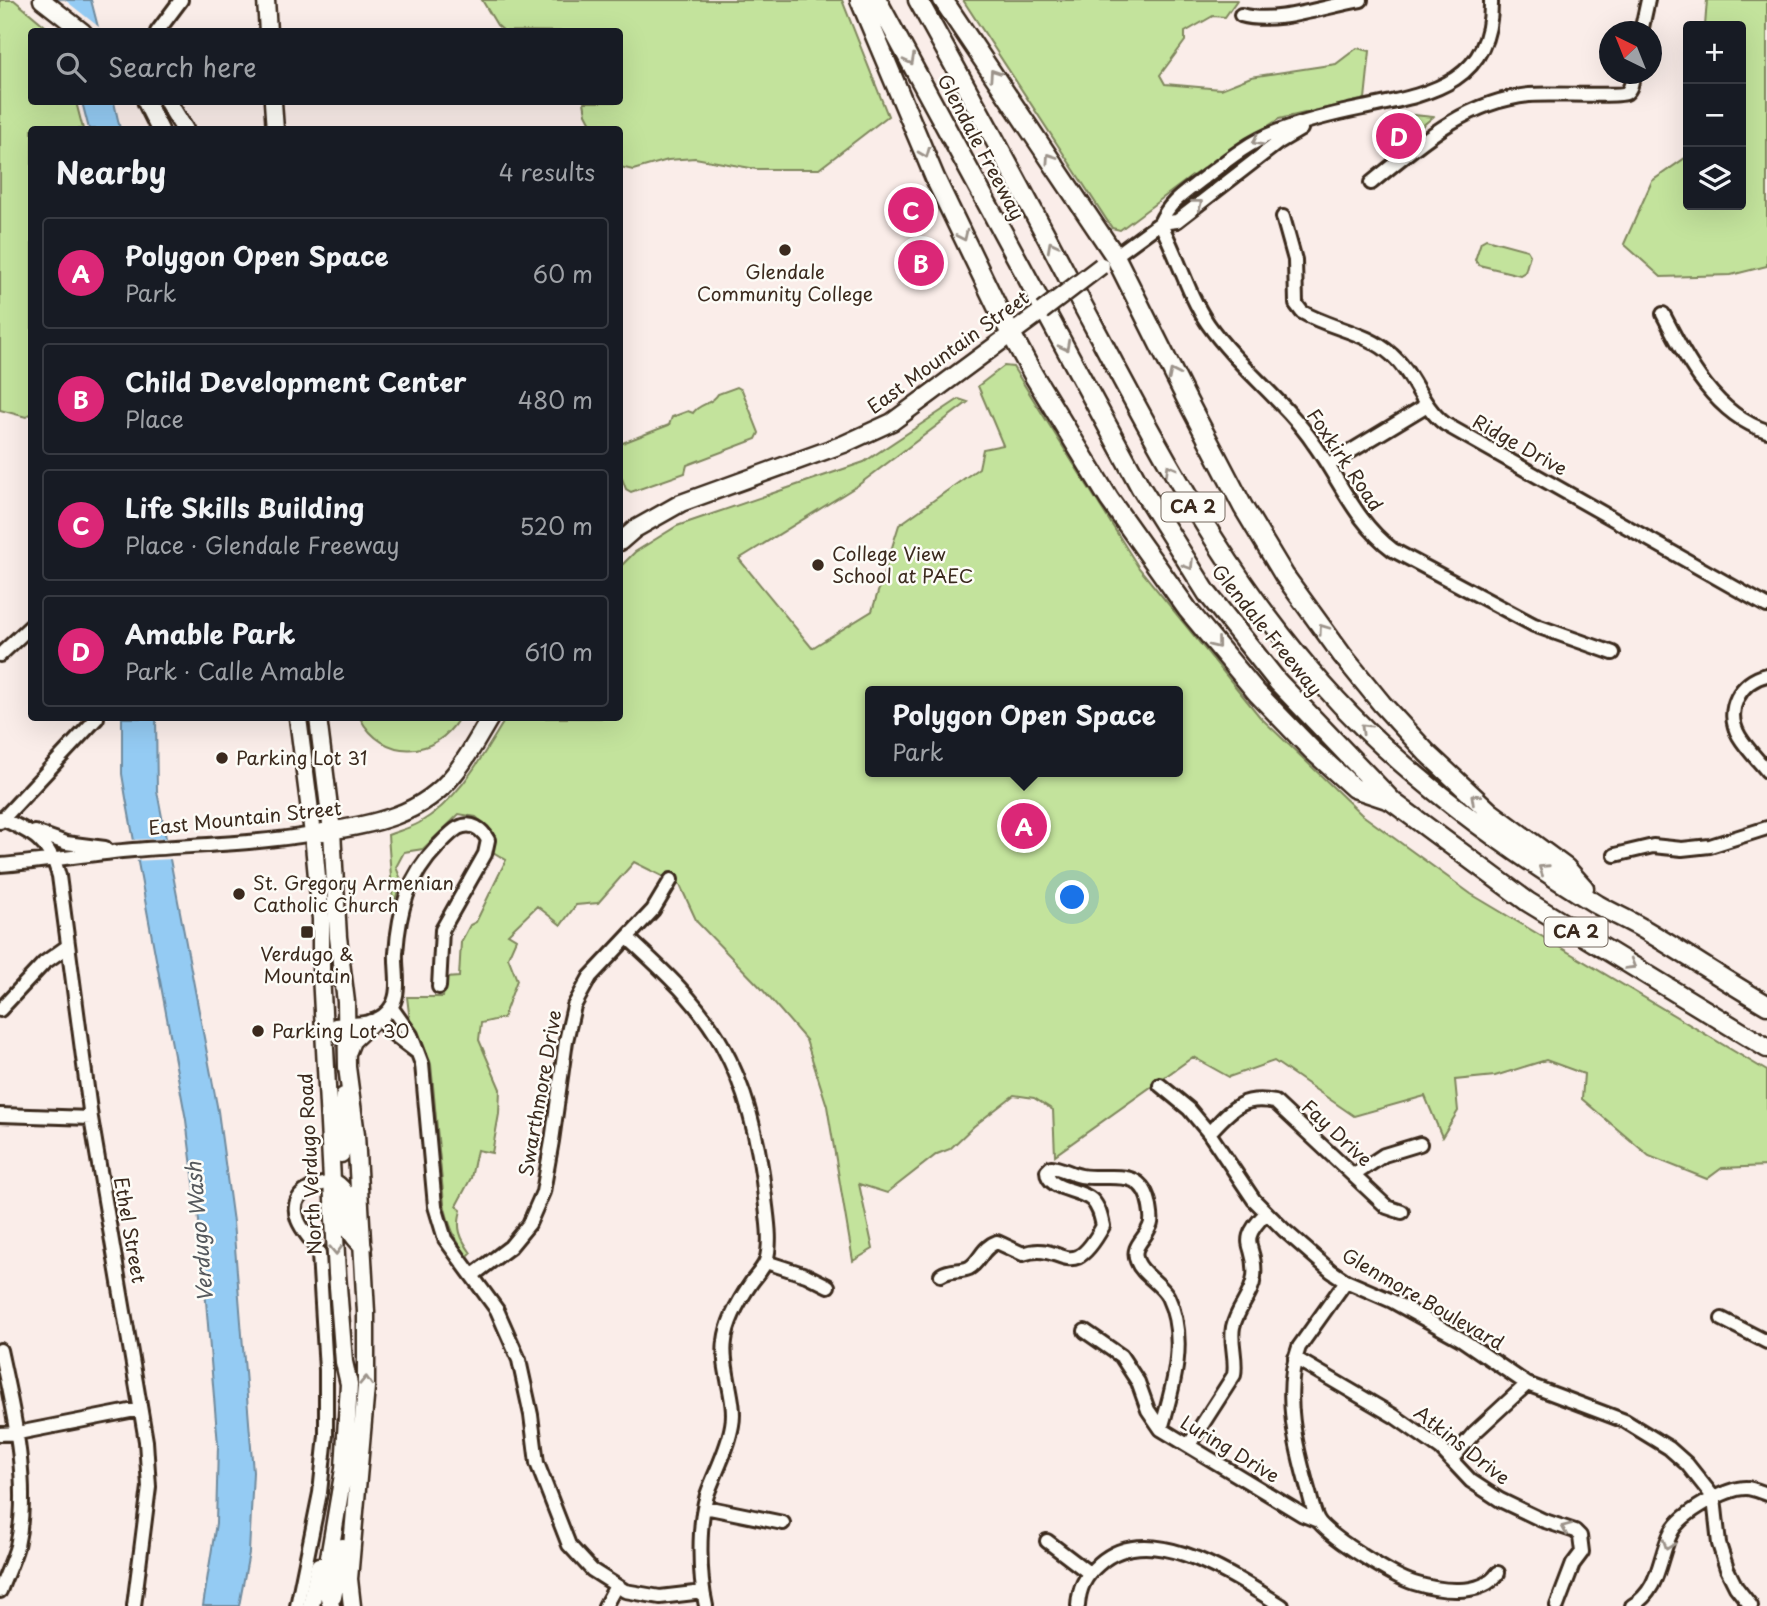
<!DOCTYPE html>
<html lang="en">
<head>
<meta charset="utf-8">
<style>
	body { margin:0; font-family:"Playpen Sans",sans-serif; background:#20242c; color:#f1f3f6 }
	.controls { position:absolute; right:21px; top:21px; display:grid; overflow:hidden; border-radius:7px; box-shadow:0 7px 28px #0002 }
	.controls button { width:63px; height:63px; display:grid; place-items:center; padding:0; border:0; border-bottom:2px solid #363941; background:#171b24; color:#f1f3f6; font:35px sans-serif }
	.compass { position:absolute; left:1599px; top:21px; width:63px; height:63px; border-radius:50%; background:#171b24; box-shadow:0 7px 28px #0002; rotate:317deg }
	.you { position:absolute; left:1073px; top:898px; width:24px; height:24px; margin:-18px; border:5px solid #fff; border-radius:50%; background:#1a73e8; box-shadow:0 0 0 10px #1a73e833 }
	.badge { display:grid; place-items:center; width:46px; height:46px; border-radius:50%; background:#db2777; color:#fff; font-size:23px; font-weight:700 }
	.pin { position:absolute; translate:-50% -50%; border:4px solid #fff; box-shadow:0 2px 7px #0006 }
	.popup { position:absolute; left:865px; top:686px; width:318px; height:91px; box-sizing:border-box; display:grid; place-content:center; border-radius:7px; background:#171b24; filter:drop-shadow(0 2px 5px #0005); font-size:23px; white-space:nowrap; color:#9ea1a6 }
	.popup b { font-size:26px; color:#f1f3f6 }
	.popup::after { content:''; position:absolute; left:50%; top:100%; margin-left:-14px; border:14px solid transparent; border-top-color:#171b24 }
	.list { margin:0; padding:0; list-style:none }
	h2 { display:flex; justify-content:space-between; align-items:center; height:91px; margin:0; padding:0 28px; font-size:30px }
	h2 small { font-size:23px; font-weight:400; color:#9ea1a6 }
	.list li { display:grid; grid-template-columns:46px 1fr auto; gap:21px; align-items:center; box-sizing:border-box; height:112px; margin:0 14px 14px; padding:0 14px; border:2px solid #363941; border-radius:7px }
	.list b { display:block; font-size:26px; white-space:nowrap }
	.list p { margin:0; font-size:23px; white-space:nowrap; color:#9ea1a6 }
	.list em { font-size:23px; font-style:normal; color:#9ea1a6 }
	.icon { flex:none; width:38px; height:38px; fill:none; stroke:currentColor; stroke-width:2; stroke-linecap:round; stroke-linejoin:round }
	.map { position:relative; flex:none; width:1767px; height:1606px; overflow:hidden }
	.search { position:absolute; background:#171b24; box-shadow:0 7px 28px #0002; left:28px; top:28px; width:595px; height:77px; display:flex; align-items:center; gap:18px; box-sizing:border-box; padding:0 24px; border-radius:7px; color:#9ea1a6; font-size:26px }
	.panel { position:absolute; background:#171b24; box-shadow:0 7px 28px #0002; left:28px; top:126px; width:595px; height:595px; border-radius:7px }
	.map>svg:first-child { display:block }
	.green { fill:#c3e39c; stroke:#7f865d; stroke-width:2; fill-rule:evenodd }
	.water { fill:#94cbf3; stroke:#708b9e; stroke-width:2 }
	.pier { fill:#faede9 }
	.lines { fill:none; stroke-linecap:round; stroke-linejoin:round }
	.minor-casing { stroke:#3b2a1e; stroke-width:18 }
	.major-casing { stroke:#3b2a1e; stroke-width:21 }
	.highway-casing { stroke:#3b2a1e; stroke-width:23 }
	.minor { stroke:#fdfcf7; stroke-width:12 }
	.major { stroke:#fdfcf7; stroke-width:16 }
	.highway { stroke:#fdfcf7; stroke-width:18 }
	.major-bridge-casing { stroke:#3b2a1e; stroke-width:21; stroke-linecap:butt }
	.major-bridge { stroke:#fdfcf7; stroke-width:16 }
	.oneway { stroke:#9c938a }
	.poi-dot { fill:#3b2a1e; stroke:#fdfcf7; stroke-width:2.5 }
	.labels { text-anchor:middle; stroke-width:5; stroke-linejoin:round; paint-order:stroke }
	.shield { fill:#fdfcf7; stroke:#75695f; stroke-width:2 }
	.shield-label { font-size:18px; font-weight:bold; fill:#3b2a1e }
	.street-label { font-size:19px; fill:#3b2a1e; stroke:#fdfcf7 }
	.poi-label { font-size:19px; fill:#3b2a1e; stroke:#fdfcf7; text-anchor:start }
	.water-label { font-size:21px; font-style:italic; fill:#565a5e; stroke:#fdfcf7 }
</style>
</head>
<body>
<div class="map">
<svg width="1767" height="1606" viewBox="0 0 1767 1606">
	<rect width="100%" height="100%" fill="#faede9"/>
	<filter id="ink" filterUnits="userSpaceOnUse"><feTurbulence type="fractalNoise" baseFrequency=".0143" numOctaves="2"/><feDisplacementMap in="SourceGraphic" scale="14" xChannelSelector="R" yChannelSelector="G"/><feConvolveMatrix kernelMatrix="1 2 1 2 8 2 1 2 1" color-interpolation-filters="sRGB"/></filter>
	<g filter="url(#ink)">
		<!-- green -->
		<path class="green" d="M0,0H14L51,31L32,32V102H76L83,129L32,130V413L26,417L0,410Z
			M482,0H842L888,116L819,169H756L695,158L668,160L633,170L620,167V130L594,129L586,114L584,102H620V32L504,31L497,25Z
			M963,0H1237L1225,17L1213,16L1185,32V41L1160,75L1165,84L1221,89L1251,77L1336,64L1357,48L1370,51L1365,99L1279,119L1192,176L1120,230L1112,228Z
			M1707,0H1767V266L1731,275L1661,277L1624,244L1652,181L1688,156V205H1741V26H1705Z
			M1414,115L1433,117L1397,147L1380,125Z
			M1486,239L1527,250L1530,255L1525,272L1520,275L1479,265L1475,260L1481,242Z
			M1004,366L1013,367L1139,568L1260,717L1361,814L1471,894L1767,1071V1166L1722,1168L1707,1179L1649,1156L1582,1099L1584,1074L1546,1060L1495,1076L1455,1080L1458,1111L1442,1137L1425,1096L1354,1116L1274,1061L1229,1077L1193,1057L1055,1155L1053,1110L1034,1098L1014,1095L974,1126L950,1149L937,1154L887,1193L859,1184L873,1249L853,1261L827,1106L806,1040L761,988L697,922L680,885L634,862L598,903L576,905L561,925L537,906L508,934L516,939L508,957L517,980L503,1018L481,1023L479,1040L500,1089L499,1114L492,1153L477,1150L471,1178L456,1206L461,1210C456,1228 460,1238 471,1253L467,1257C455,1239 448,1224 444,1203L431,1064L422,1041L410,1021L407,997H443L445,978L459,977L461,942L470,925L476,922L506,860L493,852V832L476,817L459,814L423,849L404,852L396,867L402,882L393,904L388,835C398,831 410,828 419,823C460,799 482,756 506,718H620V567L635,552L677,526L864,462L959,399L968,402L857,486L739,559L812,648L872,611L899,525L979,468L983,449L1003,445L978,386ZM870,691H1178V772H870Z
			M737,387L742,390L759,433L756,439L687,465L685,473L631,492L626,489L620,473V444L669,425L672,417L688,411L693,413C699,403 712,405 718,394Z
			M360,718H459C435,759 383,761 360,718Z"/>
		<!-- water -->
		<path class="water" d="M57,0H91L99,31Z
			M82,102H114L120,129H89Z
			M122,718H156L157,791L218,1111L233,1222L253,1472L249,1553L239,1606H203L216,1523L218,1445L200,1229L186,1120L126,798L122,774Z"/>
		<!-- pier -->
		<path class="pier" d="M54,0H65L99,27L100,31L62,32Z
			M168,838L173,859L134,861L129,840Z"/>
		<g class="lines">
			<defs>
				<path id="minor" d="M1241,15C1276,25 1325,6 1361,0
					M157,32L181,0
					M1641,32L1648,0
					M1371,183C1419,144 1464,102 1529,95C1545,93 1619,97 1626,93C1632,88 1632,81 1633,74
					M1283,217L1295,260L1296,304L1302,312C1331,329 1367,332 1392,355C1414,374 1421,406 1445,424L1767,606
					M1160,223C1178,256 1187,293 1208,324C1239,368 1284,400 1314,444C1340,480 1356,523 1393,550L1534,625L1613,653
					M1160,223C1170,201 1185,193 1204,178C1226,161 1249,142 1276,132C1304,121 1333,114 1363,108C1429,94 1493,84 1491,0
					M1115,256L1160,223L1177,221L1279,142L1301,129
					M1663,314C1687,360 1714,414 1767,431
					M1328,465L1427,405
					M0,655L32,625
					M1767,675C1740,681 1724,710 1739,736C1746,748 1758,760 1767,771
					M0,818C32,832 50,841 59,876L91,1118L146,1441L149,1487L134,1606
					M0,822L97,718
					M35,832L66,843L105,848
					M1615,855L1653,846L1682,849L1710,846L1767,828
					M0,865C44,862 88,854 133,850C193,845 254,844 313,834
					M628,938C663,970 699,1003 722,1045C747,1090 760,1147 765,1198C767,1217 772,1242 766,1261C763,1269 755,1277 751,1283C740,1299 727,1321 725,1341C721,1368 737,1401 732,1425C728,1450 715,1472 707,1495C698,1524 699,1576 706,1606
					M391,1007L411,1035L422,1064L435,1206L445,1239L497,1310L519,1360L531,1415L537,1463L569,1545L592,1570L625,1591L660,1597L703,1592
					M0,1010L44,963L68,946
					M380,1018L388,1030L418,1053
					M335,1025C356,1023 379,1027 392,1006C401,991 395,969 396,953C399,910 408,877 438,846C444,840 451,832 458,828C472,821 482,829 488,840L485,854L442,930L439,987
					M1160,1085L1189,1109L1209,1133L1254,1200L1284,1230L1331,1271L1346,1281L1392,1301L1461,1339L1527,1384L1625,1421L1669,1448L1687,1464L1714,1498L1719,1544L1727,1569L1736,1587L1751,1606
					M0,1115L91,1118
					M1209,1133C1231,1110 1241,1095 1275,1102L1387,1207L1402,1212
					M1354,1175L1384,1155L1420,1144
					M766,1262L806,1275L828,1286
					M473,1275L510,1247L529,1224L543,1192L552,1141L566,1041L574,1006L590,977L653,910L671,880
					M941,1275C950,1269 960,1272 969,1268C980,1262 982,1247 997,1242L1023,1254C1063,1239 1069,1288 1103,1226C1101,1217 1099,1207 1092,1200C1079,1188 1048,1191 1047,1171L1051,1167C1062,1168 1070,1174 1081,1176C1111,1181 1143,1165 1150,1207C1151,1214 1153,1222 1149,1228C1144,1240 1131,1247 1137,1261C1142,1275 1161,1283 1168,1297C1188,1339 1173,1388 1161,1429
					M1346,1281L1299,1347C1282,1393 1296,1448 1309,1493C1312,1503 1314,1516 1320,1523C1335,1540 1392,1576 1414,1583C1439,1591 1482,1597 1498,1573
					M1722,1319L1767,1342
					M1085,1331L1121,1356L1138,1382L1148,1410L1161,1429L1303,1515L1318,1521
					M0,1350C13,1410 31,1484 17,1546C13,1561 5,1576 0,1591
					M1295,1358L1394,1416L1441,1449L1471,1481L1500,1500L1542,1520L1575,1531L1580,1536L1582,1552L1573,1564L1557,1606
					M0,1434L18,1433L140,1409
					M1189,1445L1234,1375C1237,1358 1230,1343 1233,1327C1237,1308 1252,1296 1254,1277C1258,1243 1234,1246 1266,1213
					M1451,1460L1474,1433L1527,1384
					M705,1507L783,1523
					M1047,1541L1089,1573
					M297,1606L320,1493L326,1435V1370L319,1254C314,1241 303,1233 298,1220C288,1194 313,1184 334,1182
					M605,1606L616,1586
					M1078,1606C1079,1588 1085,1576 1099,1564C1150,1518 1235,1577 1282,1606
					M1632,1606C1661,1589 1658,1557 1672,1531C1682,1513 1726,1488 1746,1488C1752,1488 1761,1492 1767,1494"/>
				<path id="major" d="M42,0L83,32
					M266,0L268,32
					M146,102L160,130
					M168,102L185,130
					M273,102L275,130
					M620,542L635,529L681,503L844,444L892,422L1042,311
					M298,718L313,834L321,919V974L337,1274L344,1362L349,1384L344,1469L325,1581L331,1606
					M318,718L332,831L338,937L346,1002L347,1067L356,1135L366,1312V1387L349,1579L352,1606
					M323,832C373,824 422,816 455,773C469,756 479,736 490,718
					M348,1051L352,1041L371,1023
					M341,1154L344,1096
					M334,1182C354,1194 345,1209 349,1228C351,1235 358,1241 363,1247
					M333,1597L343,1547
					M311,1606L319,1566"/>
				<path id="highway" d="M860,0L935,178L1002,317L1034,376L1109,499L1188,610L1257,693L1312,750L1354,788L1390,800
					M877,0L1141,488L1207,593L1278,682L1393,802L1528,902L1767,1048
					M918,0C974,101 1029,202 1082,304C1164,458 1239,606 1366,730C1436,798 1515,854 1598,905C1612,913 1626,919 1640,927C1683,952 1724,980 1767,1005
					M943,0L1115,256L1188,402L1243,507L1284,575L1342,655L1382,704L1427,753L1490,812L1566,868L1584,888"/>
			</defs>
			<!-- minor casing -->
			<use href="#minor" class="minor-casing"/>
			<!-- major casing -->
			<use href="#major" class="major-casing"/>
			<!-- highway casing -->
			<use href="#highway" class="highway-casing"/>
			<!-- minor -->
			<use href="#minor" class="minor"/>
			<!-- major -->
			<use href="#major" class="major"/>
			<!-- highway -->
			<use href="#highway" class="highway"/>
			<defs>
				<path id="major-bridge" d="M1042,311L1101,266"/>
			</defs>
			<!-- major-bridge casing -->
			<use href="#major-bridge" class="major-bridge-casing"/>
			<!-- major-bridge -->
			<use href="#major-bridge" class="major-bridge"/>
		</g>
		<!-- one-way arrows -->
		<defs><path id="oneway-chevron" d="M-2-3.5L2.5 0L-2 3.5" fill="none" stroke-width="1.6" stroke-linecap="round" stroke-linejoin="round" transform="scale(1.75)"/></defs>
		<g class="oneway">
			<use href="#oneway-chevron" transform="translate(910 60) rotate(62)"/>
			<use href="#oneway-chevron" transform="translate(994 74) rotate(-124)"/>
			<use href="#oneway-chevron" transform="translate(1257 141) rotate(151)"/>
			<use href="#oneway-chevron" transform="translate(925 153) rotate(68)"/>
			<use href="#oneway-chevron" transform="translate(1050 158) rotate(-124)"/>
			<use href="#oneway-chevron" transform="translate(1198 204) rotate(-38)"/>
			<use href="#oneway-chevron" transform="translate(963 236) rotate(65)"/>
			<use href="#oneway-chevron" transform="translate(1052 246) rotate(-118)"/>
			<use href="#oneway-chevron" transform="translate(1065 346) rotate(62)"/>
			<use href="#oneway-chevron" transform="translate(1173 374) rotate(-116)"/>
			<use href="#oneway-chevron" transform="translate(1170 469) rotate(-120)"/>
			<use href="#oneway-chevron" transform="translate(1189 565) rotate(58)"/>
			<use href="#oneway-chevron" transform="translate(1323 629) rotate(-126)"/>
			<use href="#oneway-chevron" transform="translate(1216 644) rotate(51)"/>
			<use href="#oneway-chevron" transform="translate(1365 728) rotate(-135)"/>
			<use href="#oneway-chevron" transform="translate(1475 798) rotate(-137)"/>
			<use href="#oneway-chevron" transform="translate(1543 869) rotate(-147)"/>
			<use href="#oneway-chevron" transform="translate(1631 965) rotate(31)"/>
			<use href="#oneway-chevron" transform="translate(336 1250) rotate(88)"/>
			<use href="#oneway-chevron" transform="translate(366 1381) rotate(-88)"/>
			<use href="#oneway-chevron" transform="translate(1566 1528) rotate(-157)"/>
			<use href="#oneway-chevron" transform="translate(1668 1545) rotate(109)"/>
		</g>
	</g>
	<!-- markers -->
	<g class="poi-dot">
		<circle cx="785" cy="250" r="7"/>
		<circle cx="818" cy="565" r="7"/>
		<circle cx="222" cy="758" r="7"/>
		<circle cx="239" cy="894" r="7"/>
		<rect x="300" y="925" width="14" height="14" rx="3.5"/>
		<circle cx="258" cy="1031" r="7"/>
	</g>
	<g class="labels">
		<!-- shield labels -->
		<g class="shield">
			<rect x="1161.5" y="492.5" width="63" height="29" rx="5"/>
			<rect x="1544.5" y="917.5" width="63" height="29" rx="5"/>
		</g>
		<g class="shield-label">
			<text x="1193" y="513">CA 2</text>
			<text x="1576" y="938">CA 2</text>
		</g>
		<!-- street labels -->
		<g class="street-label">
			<text transform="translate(981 147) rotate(62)" y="7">Glendale Freeway</text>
			<text transform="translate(948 352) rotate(-36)" y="7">East Mountain Street</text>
			<text transform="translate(1520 445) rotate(29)" y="7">Ridge Drive</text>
			<text transform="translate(1345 460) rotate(56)" y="7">Foxkirk Road</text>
			<text transform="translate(1267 630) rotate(51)" y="7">Glendale Freeway</text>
			<text transform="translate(245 818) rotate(-6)" y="7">East Mountain Street</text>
			<text transform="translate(540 1093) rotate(-80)" y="7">Swarthmore Drive</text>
			<text transform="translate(1337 1133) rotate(43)" y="7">Fay Drive</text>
			<text transform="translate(310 1164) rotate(-93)" y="7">North Verdugo Road</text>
			<text transform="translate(130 1230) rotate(80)" y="7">Ethel Street</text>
			<text transform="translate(1423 1299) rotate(30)" y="7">Glenmore Boulevard</text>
			<text transform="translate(1462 1445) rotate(38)" y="7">Atkins Drive</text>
			<text transform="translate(1230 1449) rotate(31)" y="7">Luring Drive</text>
		</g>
		<!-- poi labels -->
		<g class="poi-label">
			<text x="785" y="279" text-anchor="middle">Glendale<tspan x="785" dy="22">Community College</tspan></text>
			<text x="832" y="561">College View<tspan x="832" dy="22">School at PAEC</tspan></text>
			<text x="236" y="765">Parking Lot 31</text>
			<text x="253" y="890">St. Gregory Armenian<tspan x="253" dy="22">Catholic Church</tspan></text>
			<text x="307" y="961" text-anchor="middle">Verdugo &amp;<tspan x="307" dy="22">Mountain</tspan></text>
			<text x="272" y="1038">Parking Lot 30</text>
		</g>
		<!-- water labels -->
		<g class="water-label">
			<text transform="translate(200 1232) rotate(-95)" y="7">Verdugo Wash</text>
		</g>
	</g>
</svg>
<div class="controls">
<button>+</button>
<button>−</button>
<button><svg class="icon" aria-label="layers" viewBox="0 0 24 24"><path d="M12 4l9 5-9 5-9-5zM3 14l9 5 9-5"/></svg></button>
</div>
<svg class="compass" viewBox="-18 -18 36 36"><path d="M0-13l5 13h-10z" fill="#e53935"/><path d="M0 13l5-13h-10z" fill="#9ea1a6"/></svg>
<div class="you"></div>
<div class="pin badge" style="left:1024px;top:826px">A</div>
<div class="popup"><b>Polygon Open Space</b>Park</div>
<div class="pin badge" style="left:921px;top:263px">B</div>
<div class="pin badge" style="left:911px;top:210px">C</div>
<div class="pin badge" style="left:1399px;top:136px">D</div>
<div class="search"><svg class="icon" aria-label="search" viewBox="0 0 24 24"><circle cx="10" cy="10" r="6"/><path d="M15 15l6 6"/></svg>Search here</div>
<section class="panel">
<h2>Nearby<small>4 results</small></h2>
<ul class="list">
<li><span class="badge">A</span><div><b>Polygon Open Space</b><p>Park</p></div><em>60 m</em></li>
<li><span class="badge">B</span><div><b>Child Development Center</b><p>Place</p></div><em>480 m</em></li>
<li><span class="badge">C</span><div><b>Life Skills Building</b><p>Place · Glendale Freeway</p></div><em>520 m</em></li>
<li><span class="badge">D</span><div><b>Amable Park</b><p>Park · Calle Amable</p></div><em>610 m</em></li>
</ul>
</section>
</div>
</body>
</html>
